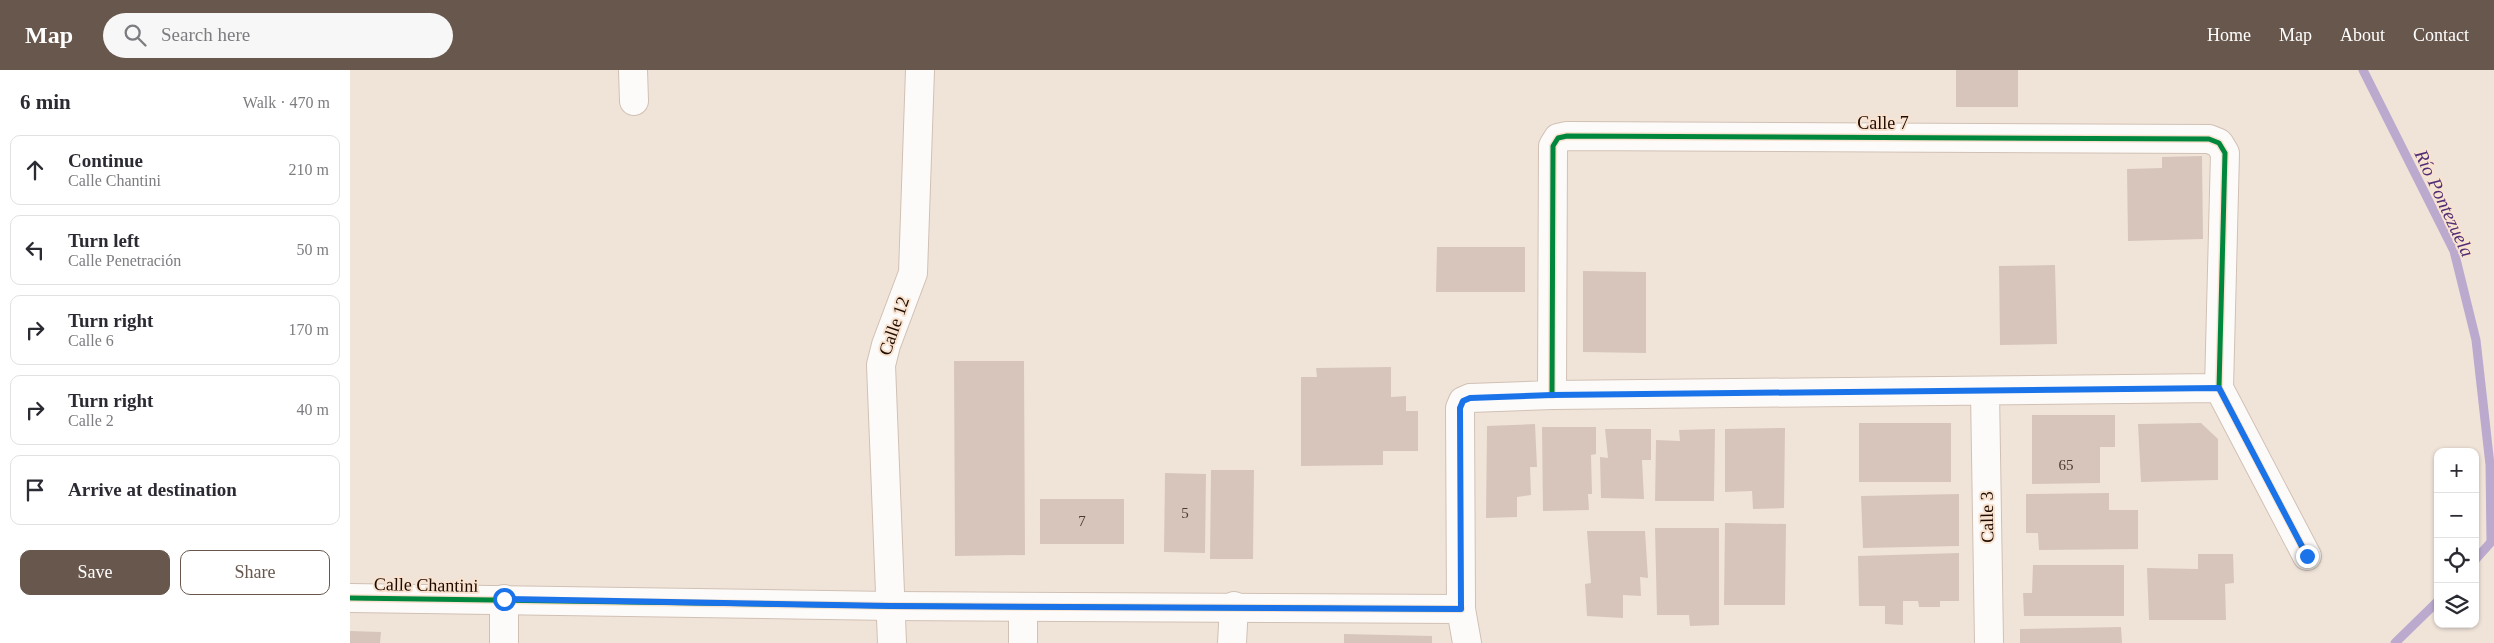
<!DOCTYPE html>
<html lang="en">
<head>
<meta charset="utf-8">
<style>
	body { margin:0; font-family:"Times New Roman",serif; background:#f7f7f7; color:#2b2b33 }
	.controls { position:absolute; right:15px; bottom:15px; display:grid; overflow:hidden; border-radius:10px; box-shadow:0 1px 4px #0004 }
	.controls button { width:45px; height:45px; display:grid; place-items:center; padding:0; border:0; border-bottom:1px solid #e1e1e2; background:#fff; color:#2b2b33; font:25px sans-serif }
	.stop { position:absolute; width:15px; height:15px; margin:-11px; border:4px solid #1a73e8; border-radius:50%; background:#fff }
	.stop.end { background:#1a73e8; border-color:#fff; box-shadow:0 1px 5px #0008 }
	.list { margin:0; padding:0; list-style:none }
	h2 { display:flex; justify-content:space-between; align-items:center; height:65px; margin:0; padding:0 20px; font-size:21px }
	h2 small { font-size:16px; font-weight:400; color:#7c7c81 }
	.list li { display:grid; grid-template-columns:32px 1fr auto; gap:15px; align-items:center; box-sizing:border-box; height:70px; margin:0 10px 10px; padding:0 10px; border:1px solid #e1e1e2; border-radius:10px }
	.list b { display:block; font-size:19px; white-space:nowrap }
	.list p { margin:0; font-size:16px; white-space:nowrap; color:#7c7c81 }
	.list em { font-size:16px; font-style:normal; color:#7c7c81 }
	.actions { display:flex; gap:10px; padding:15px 20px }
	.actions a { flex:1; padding:11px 0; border:1px solid #68574c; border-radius:10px; text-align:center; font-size:18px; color:#68574c }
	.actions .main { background:#68574c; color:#fff }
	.icon { flex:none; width:28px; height:28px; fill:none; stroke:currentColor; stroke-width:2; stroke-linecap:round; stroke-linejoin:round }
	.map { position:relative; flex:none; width:2144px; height:573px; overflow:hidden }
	header { display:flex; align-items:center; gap:30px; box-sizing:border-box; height:70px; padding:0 25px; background:#68574c; color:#fff }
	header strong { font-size:24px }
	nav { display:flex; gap:28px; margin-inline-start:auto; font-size:18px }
	.search { width:350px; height:45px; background:#f7f7f7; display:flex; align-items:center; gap:12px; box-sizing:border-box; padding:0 18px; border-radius:28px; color:#7c7c81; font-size:19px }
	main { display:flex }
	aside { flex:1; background:#fff }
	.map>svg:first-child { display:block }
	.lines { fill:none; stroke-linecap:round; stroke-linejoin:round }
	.stream { stroke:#bca9ce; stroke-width:9 }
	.building { fill:#d7c5bb }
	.minor-casing { stroke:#d1c0b4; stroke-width:30 }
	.tertiary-casing { stroke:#d1c0b4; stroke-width:30 }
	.minor { stroke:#fdfbf9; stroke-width:28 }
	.tertiary { stroke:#fdfbf9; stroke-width:28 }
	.cycleway-casing { stroke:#f9e3d0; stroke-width:8 }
	.cycleway { stroke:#00873e; stroke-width:5 }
	.route { stroke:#1a73e8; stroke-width:6 }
	.labels { text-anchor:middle; stroke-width:4; stroke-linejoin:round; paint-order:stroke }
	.number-label { font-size:15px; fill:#4c3a2f }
	.street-label { font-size:18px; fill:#1e0b00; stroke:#f9e3d0 }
	.water-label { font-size:19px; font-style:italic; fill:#4f2f75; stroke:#f9e3d0 }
</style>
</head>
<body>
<header>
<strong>Map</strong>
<div class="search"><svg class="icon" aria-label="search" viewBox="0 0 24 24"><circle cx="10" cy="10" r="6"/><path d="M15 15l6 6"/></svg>Search here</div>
<nav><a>Home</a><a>Map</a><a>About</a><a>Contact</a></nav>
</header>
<main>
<aside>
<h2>6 min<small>Walk · 470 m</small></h2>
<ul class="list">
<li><svg class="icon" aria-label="ahead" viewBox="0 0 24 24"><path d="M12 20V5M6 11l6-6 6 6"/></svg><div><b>Continue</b><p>Calle Chantini</p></div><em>210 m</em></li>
<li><svg class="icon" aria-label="left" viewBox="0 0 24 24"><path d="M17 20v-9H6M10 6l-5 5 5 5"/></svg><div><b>Turn left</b><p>Calle Penetración</p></div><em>50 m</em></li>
<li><svg class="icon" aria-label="right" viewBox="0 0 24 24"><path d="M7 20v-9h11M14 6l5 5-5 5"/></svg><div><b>Turn right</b><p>Calle 6</p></div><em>170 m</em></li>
<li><svg class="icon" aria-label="right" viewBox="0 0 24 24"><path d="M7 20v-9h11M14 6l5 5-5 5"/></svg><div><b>Turn right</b><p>Calle 2</p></div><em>40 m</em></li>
<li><svg class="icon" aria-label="arrive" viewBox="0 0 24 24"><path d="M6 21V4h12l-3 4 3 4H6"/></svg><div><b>Arrive at destination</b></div></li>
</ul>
<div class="actions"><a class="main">Save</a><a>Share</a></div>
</aside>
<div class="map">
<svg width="2144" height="573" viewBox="0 0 2144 573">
	<rect width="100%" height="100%" fill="#f0e4d9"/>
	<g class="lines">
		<!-- stream -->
		<path class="stream" d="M2013,0L2104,181L2126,270L2140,395L2141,472L2125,490
			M2045,573L2088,531"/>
	</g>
	<!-- building -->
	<path class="building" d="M1606,0H1668V37H1606Z
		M1852,86L1853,169L1778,171L1777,99L1812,98V87Z
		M1087,177H1175V222H1086Z
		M1705,195L1707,274L1650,275L1649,196Z
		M1233,201L1296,202V283L1233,282Z
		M604,291H674L675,485L605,486Z
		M1041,297V327L1056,326V341H1068V381H1033V395L951,396V307H967L966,298Z
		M1682,345H1765V377H1750V413L1682,414Z
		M1509,353H1601V412H1509Z
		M1851,353L1868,369V410L1791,412L1788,354Z
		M1185,354L1187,397H1180L1181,425L1167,427V447L1136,448L1137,356Z
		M1192,357H1246V384L1241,385L1242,424H1238L1239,440L1193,441Z
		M1435,358L1434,438L1403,439L1402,421L1375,422V359Z
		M1255,359H1301V390H1292L1294,429L1251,428L1250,387L1258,388Z
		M1365,359L1364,431H1305L1306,370L1330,371L1329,360Z
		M861,400H904L903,489H860Z
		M815,403L856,404L855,483L814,482Z
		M1759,423V440H1788V479L1689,480L1688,463H1676V424Z
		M1609,424V476L1513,478L1511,426Z
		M690,429H774V474H690Z
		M1375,453L1436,454L1435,535H1374Z
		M1305,458H1369V555L1340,556L1339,545H1307Z
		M1237,461H1295L1298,508L1290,507L1291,526L1273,525V548L1237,546L1235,514L1241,513Z
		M1609,483V531H1590V537H1569L1568,531H1553V555L1535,554V536H1509L1508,486Z
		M1848,484H1883L1884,513L1875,514L1876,550H1799L1797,498L1848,499Z
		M1683,495H1774V546H1674L1673,523H1682Z
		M1771,557L1772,573H1670V559Z
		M0,561L31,562L30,573H0Z
		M994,564L1082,566V573H994Z"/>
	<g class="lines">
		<defs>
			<path id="minor" d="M283,0L284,31
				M1635,321L1639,573
				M1202,325L1203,76L1208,68L1217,66L1859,69L1869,73L1875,83L1869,318L1957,486
				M1111,539L1110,338L1113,331L1120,328L1202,325L1869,318
				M154,573V529
				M542,573L531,295L536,275L563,203L570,0
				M673,573V537
				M882,573L884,536"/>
			<path id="tertiary" d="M0,528L541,536L1111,539L1117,573"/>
		</defs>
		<!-- minor casing -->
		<use href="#minor" class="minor-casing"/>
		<!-- tertiary casing -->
		<use href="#tertiary" class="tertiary-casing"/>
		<!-- minor -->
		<use href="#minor" class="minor"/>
		<!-- tertiary -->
		<use href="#tertiary" class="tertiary"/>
		<defs>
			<path id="cycleway" d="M1202,325L1203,76L1208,68L1217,66L1859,69L1869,73L1875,83L1869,318L1957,486
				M0,528L541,536L1111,539"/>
		</defs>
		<!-- cycleway casing -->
		<use href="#cycleway" class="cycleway-casing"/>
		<!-- cycleway -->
		<use href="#cycleway" class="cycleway"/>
	</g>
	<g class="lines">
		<!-- route -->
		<path class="route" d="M154,529L541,536L1111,539L1110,338L1113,331L1120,328L1202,325L1869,318L1957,486"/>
	</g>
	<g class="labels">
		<!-- number labels -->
		<g class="number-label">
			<text x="1716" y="400">65</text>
			<text x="835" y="448">5</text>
			<text x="732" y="456">7</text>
		</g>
		<!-- street labels -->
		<g class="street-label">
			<text x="1533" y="59">Calle 7</text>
			<text transform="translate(544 256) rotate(-71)" y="6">Calle 12</text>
			<text transform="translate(1637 447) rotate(-91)" y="6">Calle 3</text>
			<text transform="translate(76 515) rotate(1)" y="6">Calle Chantini</text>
		</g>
		<!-- water labels -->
		<g class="water-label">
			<text transform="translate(2095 133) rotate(65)" y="7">Río Pontezuela</text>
		</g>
	</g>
</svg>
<div class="controls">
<button>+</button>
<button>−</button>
<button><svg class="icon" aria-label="locate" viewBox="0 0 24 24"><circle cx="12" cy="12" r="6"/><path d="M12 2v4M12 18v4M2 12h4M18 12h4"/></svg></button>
<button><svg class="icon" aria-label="layers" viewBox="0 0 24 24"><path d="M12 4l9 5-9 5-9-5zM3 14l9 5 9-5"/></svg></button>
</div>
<div class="stop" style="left:154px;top:529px"></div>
<div class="stop end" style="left:1957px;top:486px"></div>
</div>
</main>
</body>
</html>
